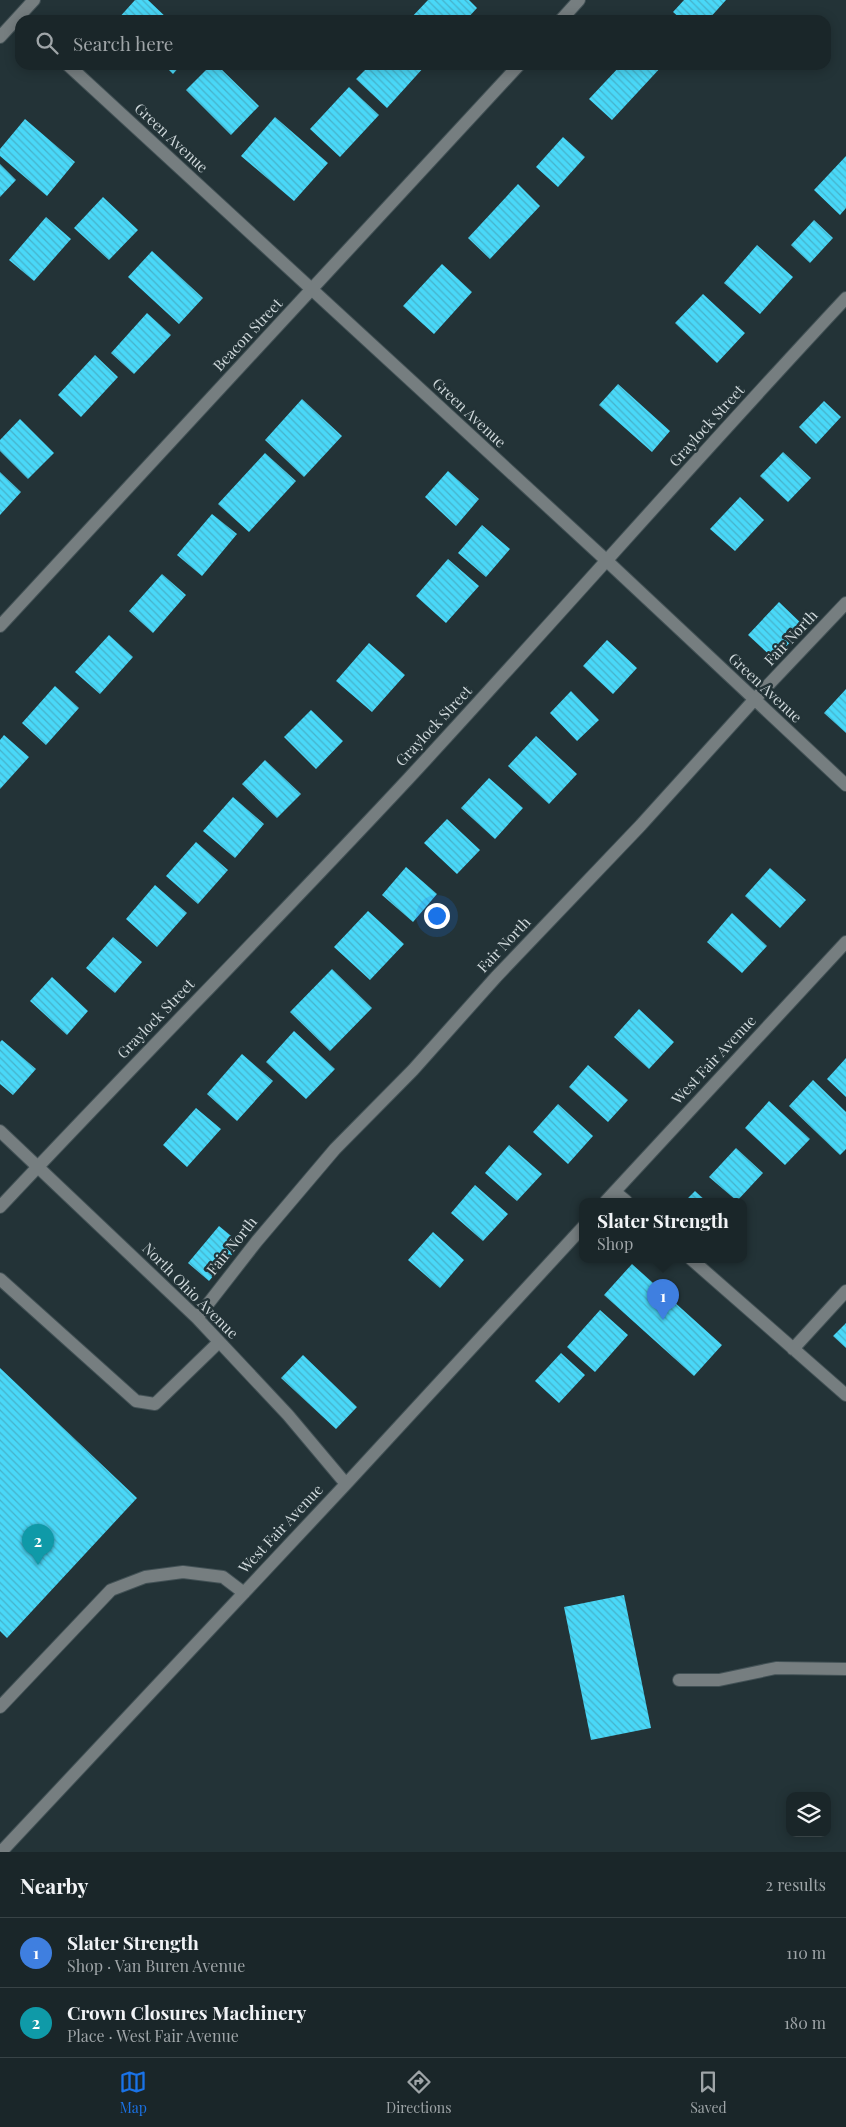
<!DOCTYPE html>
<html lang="en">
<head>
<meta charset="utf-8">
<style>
	body { margin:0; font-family:"Playfair Display",serif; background:#273235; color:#f1f3f6 }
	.controls { position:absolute; right:15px; bottom:15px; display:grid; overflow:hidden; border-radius:10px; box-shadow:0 2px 12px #0003 }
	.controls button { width:45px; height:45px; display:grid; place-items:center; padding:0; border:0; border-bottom:1px solid #384346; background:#1a2629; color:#f1f3f6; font:25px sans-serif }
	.you { position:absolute; left:436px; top:915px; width:18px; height:18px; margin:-12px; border:4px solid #fff; border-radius:50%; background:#1a73e8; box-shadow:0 0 0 8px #1a73e833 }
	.badge { display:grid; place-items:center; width:32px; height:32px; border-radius:50%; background:#1a73e8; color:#fff; font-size:16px; font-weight:700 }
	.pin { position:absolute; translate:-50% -41px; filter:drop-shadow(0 1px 2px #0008) }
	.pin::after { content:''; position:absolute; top:26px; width:18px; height:15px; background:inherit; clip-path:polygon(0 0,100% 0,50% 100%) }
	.popup { position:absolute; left:579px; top:1198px; width:168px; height:65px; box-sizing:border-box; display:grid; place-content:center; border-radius:10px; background:#1a2629; filter:drop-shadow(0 1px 4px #0005); font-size:16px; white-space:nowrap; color:#9fa5a8 }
	.popup b { font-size:19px; color:#f1f3f6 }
	.popup::after { content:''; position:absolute; left:50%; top:100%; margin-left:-10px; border:10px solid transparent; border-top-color:#1a2629 }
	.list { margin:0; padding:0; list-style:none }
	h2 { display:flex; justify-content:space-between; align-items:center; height:65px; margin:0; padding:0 20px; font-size:21px }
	h2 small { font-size:16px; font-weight:400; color:#9fa5a8 }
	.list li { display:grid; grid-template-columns:32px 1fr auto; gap:15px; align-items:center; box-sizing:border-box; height:70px; padding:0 20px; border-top:1px solid #384346 }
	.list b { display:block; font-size:19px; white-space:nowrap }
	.list p { margin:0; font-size:16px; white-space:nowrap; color:#9fa5a8 }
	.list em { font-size:16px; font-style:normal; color:#9fa5a8 }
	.icon { flex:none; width:28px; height:28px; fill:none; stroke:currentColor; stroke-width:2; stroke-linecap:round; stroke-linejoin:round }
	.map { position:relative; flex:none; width:846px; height:1852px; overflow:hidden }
	.search { position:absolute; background:#1a2629; box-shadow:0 2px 12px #0003; left:15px; right:15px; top:15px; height:55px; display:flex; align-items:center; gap:12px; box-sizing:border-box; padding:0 18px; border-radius:15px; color:#9fa5a8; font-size:19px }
	.sheet { height:205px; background:#1a2629 }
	nav { display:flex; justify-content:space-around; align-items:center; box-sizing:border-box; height:70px; border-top:1px solid #384346; background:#1a2629; font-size:14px; color:#9fa5a8 }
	nav a { display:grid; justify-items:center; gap:2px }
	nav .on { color:#1a73e8 }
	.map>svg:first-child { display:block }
	.building { fill:url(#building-back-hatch) }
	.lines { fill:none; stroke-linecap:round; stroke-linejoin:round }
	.minor-casing { stroke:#425155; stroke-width:14 }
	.minor { stroke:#767e80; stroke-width:12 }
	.labels { text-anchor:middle; stroke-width:5; stroke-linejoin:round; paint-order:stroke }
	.street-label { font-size:15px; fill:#cfd8db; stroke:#233337 }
</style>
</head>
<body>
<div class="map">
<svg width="846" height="1852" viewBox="0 0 846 1852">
	<defs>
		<pattern id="building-back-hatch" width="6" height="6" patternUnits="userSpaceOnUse" patternTransform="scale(1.25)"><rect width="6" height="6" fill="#49d8f8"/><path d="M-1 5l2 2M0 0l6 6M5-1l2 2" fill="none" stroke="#46b2ca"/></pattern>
	</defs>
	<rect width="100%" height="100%" fill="#233337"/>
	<!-- building -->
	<path class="building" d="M135,0H148L169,20H117Z
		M428,0H469L477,8L466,20H409Z
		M684,0H726L708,20H682L673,12Z
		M164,65H181L173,74Z
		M211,65H217L259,106L231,135L186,90Z
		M370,65H424L425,66L387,108L356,79Z
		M621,65H663L612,120L589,99Z
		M349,87L379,115L340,157L310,129Z
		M275,117L328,163L294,201L241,156Z
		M25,119L75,162L47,196L0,156V149Z
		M563,137L585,157L558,187L536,167Z
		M846,156V208L840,215L814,190Z
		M0,164L16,180L0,197Z
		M518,184L540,206L490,259L468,238Z
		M103,197L138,230L109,260L74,228Z
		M46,217L71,239L34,281L9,260Z
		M814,220L833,238L810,263L791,245Z
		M757,245L793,277L760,314L724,283Z
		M152,251L203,298L179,324L128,277Z
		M442,264L472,292L434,334L403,306Z
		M703,294L745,333L717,363L675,323Z
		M147,313L171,335L134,374L111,353Z
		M95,355L118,377L81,417L58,395Z
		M618,384L670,431L652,452L599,405Z
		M302,399L342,436L304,477L265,440Z
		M824,401L841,417L816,444L799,427Z
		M20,419L54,453L28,479L0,451V440Z
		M783,452L811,478L788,502L760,476Z
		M265,453L296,481L249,532L218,504Z
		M448,471L479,499L456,526L425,497Z
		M0,472L21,492L0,515Z
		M740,497L764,520L735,551L710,529Z
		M212,514L237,534L202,576L177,555Z
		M482,525L510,549L486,577L458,553Z
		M448,559L479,586L446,623L416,596Z
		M162,574L186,595L153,633L129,611Z
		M779,602L805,627L774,659L748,635Z
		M109,635L133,657L100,694L75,672Z
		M607,640L637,668L613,694L583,666Z
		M369,643L405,675L372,712L336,681Z
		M55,686L79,708L46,745L22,723Z
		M846,689V733L824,713Z
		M571,691L599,720L577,741L550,713Z
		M311,710L343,741L316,769L284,737Z
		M4,735L29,757L0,789V740Z
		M536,736L577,774L549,804L508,766Z
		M265,760L301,794L277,818L242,784Z
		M489,778L523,808L495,839L461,808Z
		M233,797L264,824L235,858L203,831Z
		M447,819L480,850L457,874L424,843Z
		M196,842L228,870L198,904L166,876Z
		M406,867L437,894L413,922L382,895Z
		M770,868L806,900L780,928L745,896Z
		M155,885L187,913L157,947L126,919Z
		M368,911L404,944L370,980L334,947Z
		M732,913L767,946L742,973L707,942Z
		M113,937L142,962L115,993L86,968Z
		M332,969L372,1008L330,1051L290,1012Z
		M52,977L88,1011L67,1035L30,1001Z
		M639,1009L674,1042L649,1069L614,1037Z
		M294,1031L335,1069L306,1099L266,1062Z
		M2,1040L36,1069L13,1095L0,1084V1042Z
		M242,1054L273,1081L237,1121L207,1094Z
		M846,1058V1097L827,1079Z
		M588,1065L628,1100L608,1122L569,1087Z
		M813,1080L846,1112V1149L840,1155L789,1106Z
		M769,1101L810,1139L785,1165L745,1128Z
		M558,1104L593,1136L568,1164L533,1132Z
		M196,1108L221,1129L187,1167L163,1145Z
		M509,1145L542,1174L517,1201L485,1173Z
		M736,1148L763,1173L737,1201L709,1177Z
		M475,1185L508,1214L483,1241L451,1213Z
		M695,1191L706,1201H685Z
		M219,1226L241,1244L209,1281L188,1263Z
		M433,1232L464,1260L440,1288L408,1260Z
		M632,1264L722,1345L694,1376L604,1295Z
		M600,1310L628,1335L595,1372L567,1347Z
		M846,1323V1348L833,1336Z
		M561,1353L585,1375L559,1403L535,1381Z
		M303,1355L357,1407L336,1429L281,1378Z
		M0,1368L137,1498L7,1638L0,1631Z
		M624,1595L651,1728L591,1740L564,1607Z"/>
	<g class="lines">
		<defs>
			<path id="minor" d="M561,20L579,0
				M0,37L34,0
				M68,65L607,561L846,785
				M0,626L519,65
				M0,1131L197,1318L288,1415L346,1484
				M615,1192L626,1201
				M606,1201L846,942
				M0,1207C135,1063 274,923 409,778C556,619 698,456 846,298
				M691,1259L846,1395
				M0,1279L136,1401L155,1404L219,1342
				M197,1318L257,1241L335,1149L413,1070L496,977L641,825L754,700L846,603
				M793,1349L846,1291
				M679,1680H719L776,1668L846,1669
				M0,1707L111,1590L145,1577L183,1572L223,1577L244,1593
				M1,1852L346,1484L583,1227"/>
		</defs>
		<!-- minor casing -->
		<use href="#minor" class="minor-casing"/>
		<!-- minor -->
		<use href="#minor" class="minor"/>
	</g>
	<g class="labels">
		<!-- street labels -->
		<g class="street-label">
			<text transform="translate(171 138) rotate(43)" y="5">Green Avenue</text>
			<text transform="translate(248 335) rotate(-47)" y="5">Beacon Street</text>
			<text transform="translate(469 413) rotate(43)" y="5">Green Avenue</text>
			<text transform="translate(707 426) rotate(-48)" y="5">Graylock Street</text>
			<text transform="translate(791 638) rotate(-47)" y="5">Fair North</text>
			<text transform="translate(765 688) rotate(43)" y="5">Green Avenue</text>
			<text transform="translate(434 726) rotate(-47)" y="5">Graylock Street</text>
			<text transform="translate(504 945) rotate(-47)" y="5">Fair North</text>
			<text transform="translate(156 1019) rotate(-46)" y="5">Graylock Street</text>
			<text transform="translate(714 1060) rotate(-47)" y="5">West Fair Avenue</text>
			<text transform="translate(232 1246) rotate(-51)" y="5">Fair North</text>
			<text transform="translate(190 1291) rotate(45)" y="5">North Ohio Avenue</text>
			<text transform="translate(281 1529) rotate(-47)" y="5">West Fair Avenue</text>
		</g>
	</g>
</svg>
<div class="controls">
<button><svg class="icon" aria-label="layers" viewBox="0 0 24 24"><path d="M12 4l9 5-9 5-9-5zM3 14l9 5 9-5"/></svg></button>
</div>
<div class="you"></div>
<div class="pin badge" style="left:663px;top:1320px;background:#3f7fe0">1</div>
<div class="popup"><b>Slater Strength</b>Shop</div>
<div class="pin badge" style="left:38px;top:1565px;background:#0f9aa8">2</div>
<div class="search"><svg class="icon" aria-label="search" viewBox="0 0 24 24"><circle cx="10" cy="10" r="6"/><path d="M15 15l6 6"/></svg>Search here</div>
</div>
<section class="sheet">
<h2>Nearby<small>2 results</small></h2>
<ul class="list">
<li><span class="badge" style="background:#3f7fe0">1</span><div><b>Slater Strength</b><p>Shop · Van Buren Avenue</p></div><em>110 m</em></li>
<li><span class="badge" style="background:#0f9aa8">2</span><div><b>Crown Closures Machinery</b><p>Place · West Fair Avenue</p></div><em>180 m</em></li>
</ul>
</section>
<nav>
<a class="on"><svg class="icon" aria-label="map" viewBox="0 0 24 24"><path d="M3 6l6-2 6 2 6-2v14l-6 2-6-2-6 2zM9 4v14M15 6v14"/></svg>Map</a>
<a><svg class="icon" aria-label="directions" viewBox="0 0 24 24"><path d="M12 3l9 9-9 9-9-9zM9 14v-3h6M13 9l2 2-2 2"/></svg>Directions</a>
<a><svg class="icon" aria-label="saved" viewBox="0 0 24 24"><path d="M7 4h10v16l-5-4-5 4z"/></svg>Saved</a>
</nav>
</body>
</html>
